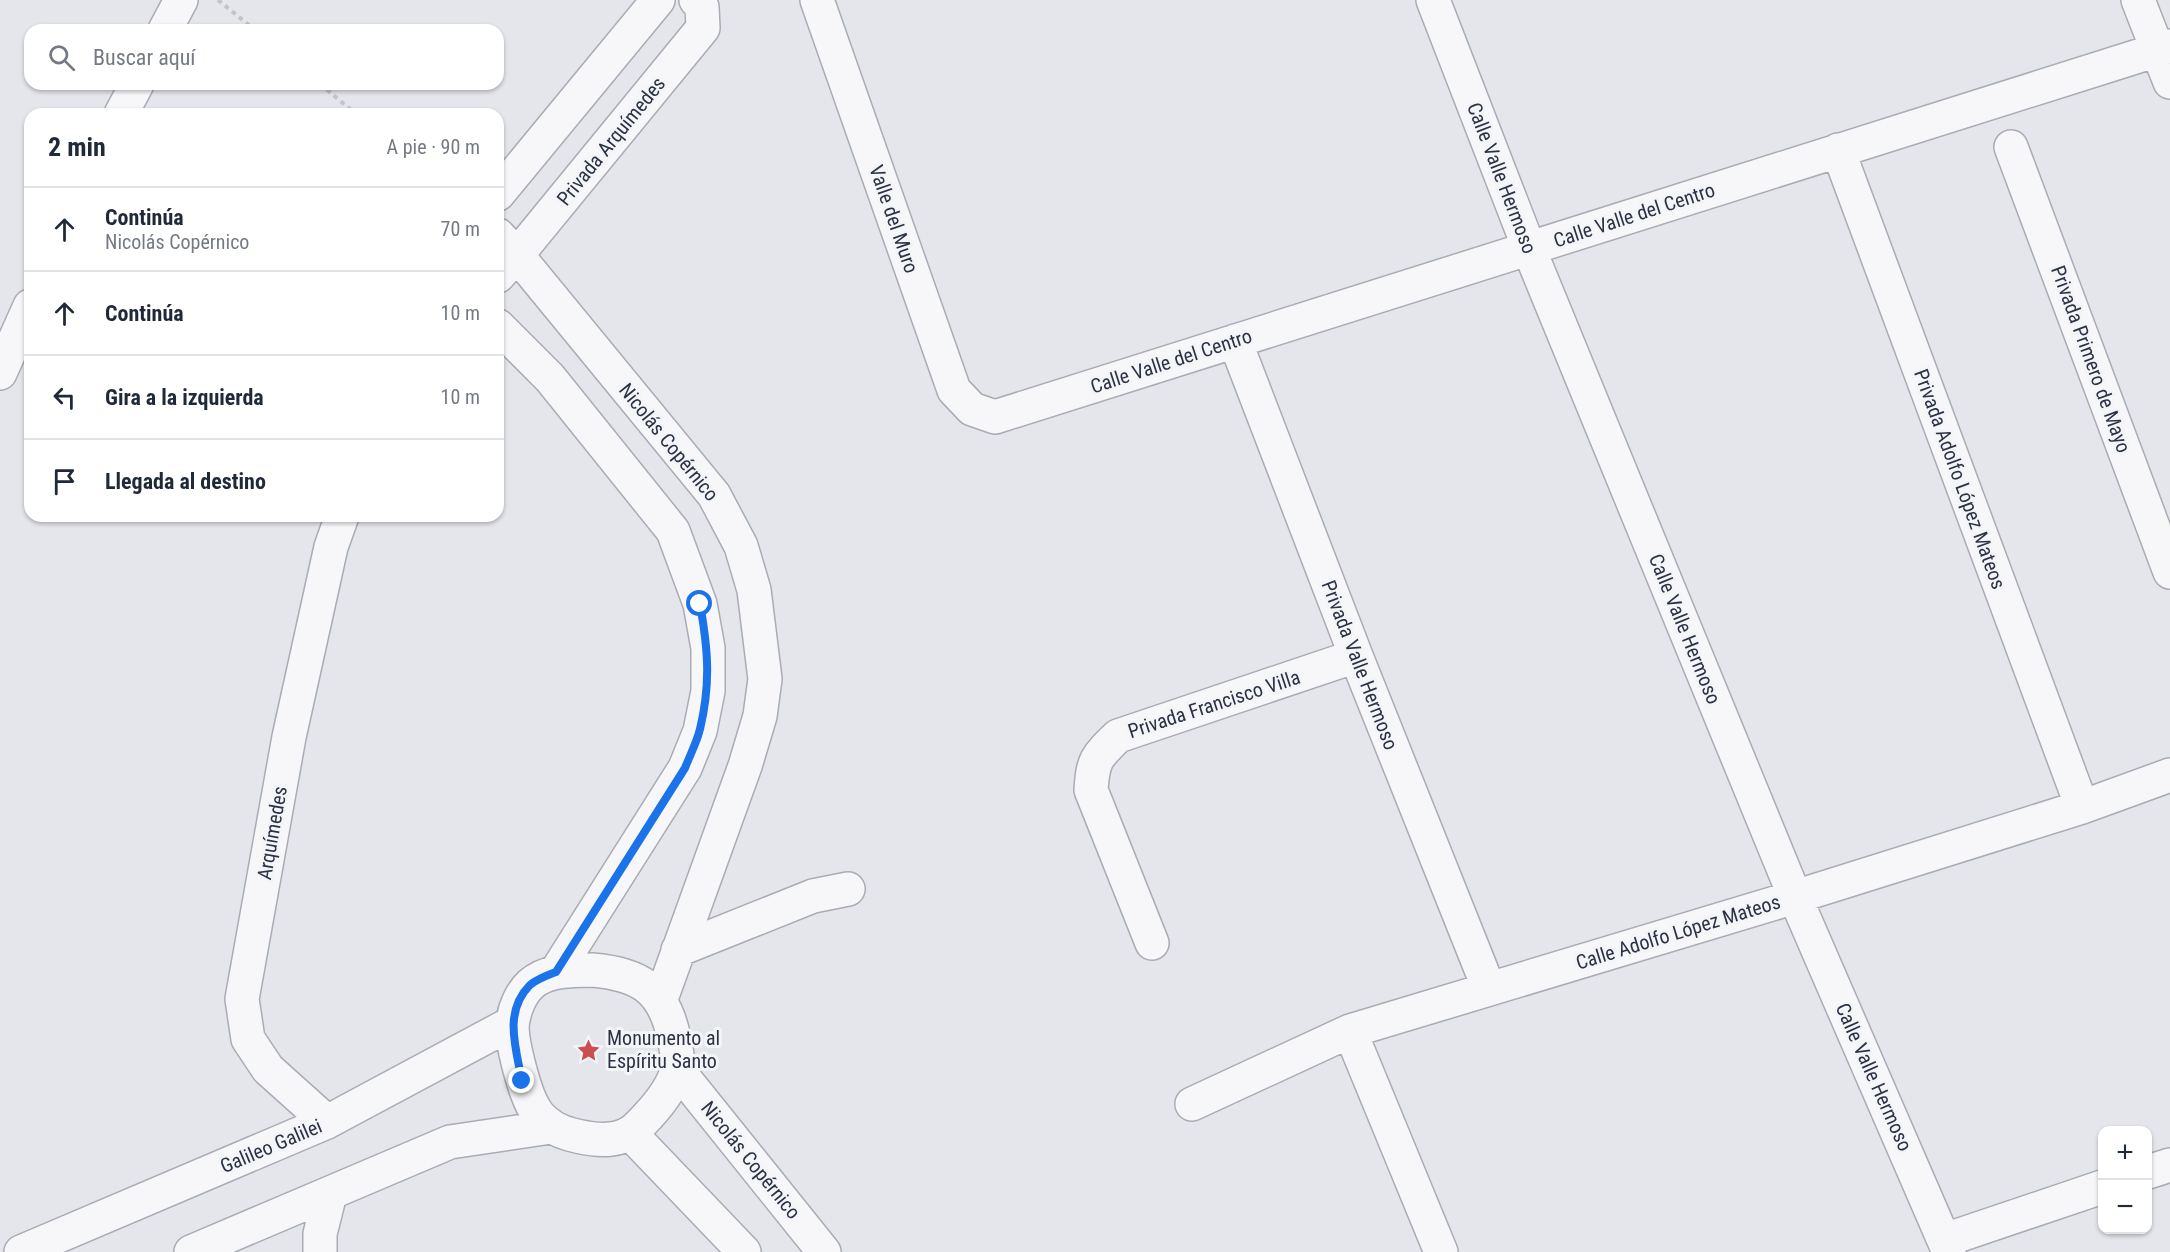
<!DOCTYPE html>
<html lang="es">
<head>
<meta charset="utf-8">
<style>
	body { margin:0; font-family:"Roboto Condensed",sans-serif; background:#f2f2f3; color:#1f2937 }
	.controls { position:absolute; right:18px; bottom:18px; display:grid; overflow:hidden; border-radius:12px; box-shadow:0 2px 4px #0004 }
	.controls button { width:54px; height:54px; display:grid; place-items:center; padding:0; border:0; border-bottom:2px solid #e0e1e3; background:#fff; color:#1f2937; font:30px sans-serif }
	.stop { position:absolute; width:18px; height:18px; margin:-14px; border:4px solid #1a73e8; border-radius:50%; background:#fff }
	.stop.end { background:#1a73e8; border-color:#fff; box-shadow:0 2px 6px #0008 }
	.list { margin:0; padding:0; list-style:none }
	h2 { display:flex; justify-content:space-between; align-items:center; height:78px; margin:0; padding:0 24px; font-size:26px }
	h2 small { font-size:20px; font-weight:400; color:#747a83 }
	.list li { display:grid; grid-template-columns:39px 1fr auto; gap:18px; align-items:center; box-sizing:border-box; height:84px; padding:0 24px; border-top:2px solid #e0e1e3 }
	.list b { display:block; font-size:22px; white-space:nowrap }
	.list p { margin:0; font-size:20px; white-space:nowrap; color:#747a83 }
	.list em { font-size:20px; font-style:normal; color:#747a83 }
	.icon { flex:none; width:33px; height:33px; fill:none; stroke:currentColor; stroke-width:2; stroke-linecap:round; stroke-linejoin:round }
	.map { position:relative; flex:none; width:2170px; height:1252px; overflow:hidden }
	.search { position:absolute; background:#fff; box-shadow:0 2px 4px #0004; left:24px; top:24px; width:480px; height:66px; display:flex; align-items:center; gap:15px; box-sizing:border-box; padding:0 21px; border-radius:18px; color:#747a83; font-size:22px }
	.panel { position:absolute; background:#fff; box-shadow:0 2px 4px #0004; left:24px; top:108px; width:480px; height:414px; border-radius:18px }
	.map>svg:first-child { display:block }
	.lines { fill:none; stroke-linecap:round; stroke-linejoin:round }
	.minor-casing { stroke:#a9acb5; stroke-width:36 }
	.path { stroke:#c2c4ca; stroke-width:4; stroke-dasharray:4.5 4.5; stroke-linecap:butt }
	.minor { stroke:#f7f7fa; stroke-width:33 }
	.route { stroke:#1a73e8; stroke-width:8 }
	.labels { text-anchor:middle; stroke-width:6; stroke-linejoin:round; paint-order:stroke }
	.street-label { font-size:20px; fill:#2c3143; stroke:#f4f5f9 }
	.poi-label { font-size:20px; fill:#2c3143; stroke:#f4f5f9; text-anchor:start }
</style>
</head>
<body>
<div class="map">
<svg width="2170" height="1252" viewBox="0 0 2170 1252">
	<rect width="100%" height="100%" fill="#e4e6eb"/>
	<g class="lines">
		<defs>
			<path id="minor" d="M817,0L954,390L972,409L995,417L2170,46
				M1433,0L1536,266L1795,897L1949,1252
				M2138,0L2170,82
				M165,30L181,0
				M121,114L137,84
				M2011,147L2170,572
				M1838,150L2082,807
				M498,194L658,0
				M498,235L517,255L714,495L741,546L754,590L765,679L760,716L745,766L661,999
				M498,276L517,255L703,28L702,7L696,0
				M498,326L550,378L673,531L700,604L708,648V691L700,731L685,768L556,972
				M1235,341L1356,656L1489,989
				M0,373L30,306
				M1152,943L1091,790C1093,760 1096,757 1118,736L1356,656
				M678,950L813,896L848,889
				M592,970C640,974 664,989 674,1038C676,1047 679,1061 677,1070C673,1086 659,1104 648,1116C636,1129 629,1137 611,1139C595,1141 562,1135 550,1125C544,1121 537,1114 534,1108C525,1093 509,1037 513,1020C515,1008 521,993 531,984C548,969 571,971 592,970Z
				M1350,1031L1441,1252
				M677,1069L824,1252
				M1192,1104L1350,1031L1795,897L2082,807L2170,775
				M327,1122L268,1069L248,1039L242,999L289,737L331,547L342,516
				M631,1134L744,1252
				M2148,1172L2170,1165
				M1945,1240L2102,1187
				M21,1252L327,1122L512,1023
				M191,1252L450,1142L551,1127
				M320,1252V1234L330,1194"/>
		</defs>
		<!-- minor casing -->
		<use href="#minor" class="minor-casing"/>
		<!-- path -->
		<path class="path" d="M218,0L255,30
			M320,84L356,114"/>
		<!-- minor -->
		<use href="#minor" class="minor"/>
	</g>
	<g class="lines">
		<!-- route -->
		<path class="route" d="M522,1081C516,1048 503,1012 530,985C537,979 548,975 556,972L685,768C690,755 697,742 700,729C711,683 708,649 700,604"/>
	</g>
	<!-- icons -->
	<defs>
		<symbol id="sight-bare" viewBox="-9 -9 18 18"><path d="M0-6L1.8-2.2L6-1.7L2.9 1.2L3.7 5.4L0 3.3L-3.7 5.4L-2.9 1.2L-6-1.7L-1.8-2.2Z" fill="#cb4f51" stroke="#f4f5f9" stroke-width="2.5" paint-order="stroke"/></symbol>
	</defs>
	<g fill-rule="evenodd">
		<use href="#sight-bare" x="572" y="1034" width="33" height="33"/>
	</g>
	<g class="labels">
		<!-- street labels -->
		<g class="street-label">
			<text transform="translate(611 141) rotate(-51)" y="7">Privada Arquímedes</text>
			<text transform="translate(1502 178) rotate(69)" y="7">Calle Valle Hermoso</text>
			<text transform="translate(1634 215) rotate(-18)" y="7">Calle Valle del Centro</text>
			<text transform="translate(894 219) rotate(71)" y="7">Valle del Muro</text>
			<text transform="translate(2091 359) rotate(70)" y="7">Privada Primero de Mayo</text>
			<text transform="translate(1171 361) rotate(-18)" y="7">Calle Valle del Centro</text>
			<text transform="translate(669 442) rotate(51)" y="7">Nicolás Copérnico</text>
			<text transform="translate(1960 479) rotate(70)" y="7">Privada Adolfo López Mateos</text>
			<text transform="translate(1685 629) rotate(68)" y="7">Calle Valle Hermoso</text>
			<text transform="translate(1360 665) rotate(69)" y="7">Privada Valle Hermoso</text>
			<text transform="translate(1214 704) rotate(-18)" y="7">Privada Francisco Villa</text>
			<text transform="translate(272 833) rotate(-80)" y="7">Arquímedes</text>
			<text transform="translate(1678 932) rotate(-17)" y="7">Calle Adolfo López Mateos</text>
			<text transform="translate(1874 1077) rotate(66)" y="7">Calle Valle Hermoso</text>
			<text transform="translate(271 1146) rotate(-23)" y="7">Galileo Galilei</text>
			<text transform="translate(751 1160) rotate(51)" y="7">Nicolás Copérnico</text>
		</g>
		<!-- poi labels -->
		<g class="poi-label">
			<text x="607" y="1045">Monumento al<tspan x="607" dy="23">Espíritu Santo</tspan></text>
		</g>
	</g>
</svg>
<div class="controls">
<button>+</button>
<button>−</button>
</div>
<div class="stop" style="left:700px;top:604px"></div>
<div class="stop end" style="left:522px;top:1081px"></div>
<div class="search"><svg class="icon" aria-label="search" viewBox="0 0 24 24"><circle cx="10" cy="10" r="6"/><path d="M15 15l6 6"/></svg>Buscar aquí</div>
<section class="panel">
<h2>2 min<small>A pie · 90 m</small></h2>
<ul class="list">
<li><svg class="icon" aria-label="ahead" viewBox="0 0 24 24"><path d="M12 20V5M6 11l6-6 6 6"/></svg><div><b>Continúa</b><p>Nicolás Copérnico</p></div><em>70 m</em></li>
<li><svg class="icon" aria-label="ahead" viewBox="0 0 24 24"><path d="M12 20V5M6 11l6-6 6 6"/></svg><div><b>Continúa</b></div><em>10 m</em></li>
<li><svg class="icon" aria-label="left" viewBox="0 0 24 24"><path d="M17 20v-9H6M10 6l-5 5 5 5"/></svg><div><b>Gira a la izquierda</b></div><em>10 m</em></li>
<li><svg class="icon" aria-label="arrive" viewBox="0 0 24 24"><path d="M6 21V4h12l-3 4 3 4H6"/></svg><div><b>Llegada al destino</b></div></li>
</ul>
</section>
</div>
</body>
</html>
